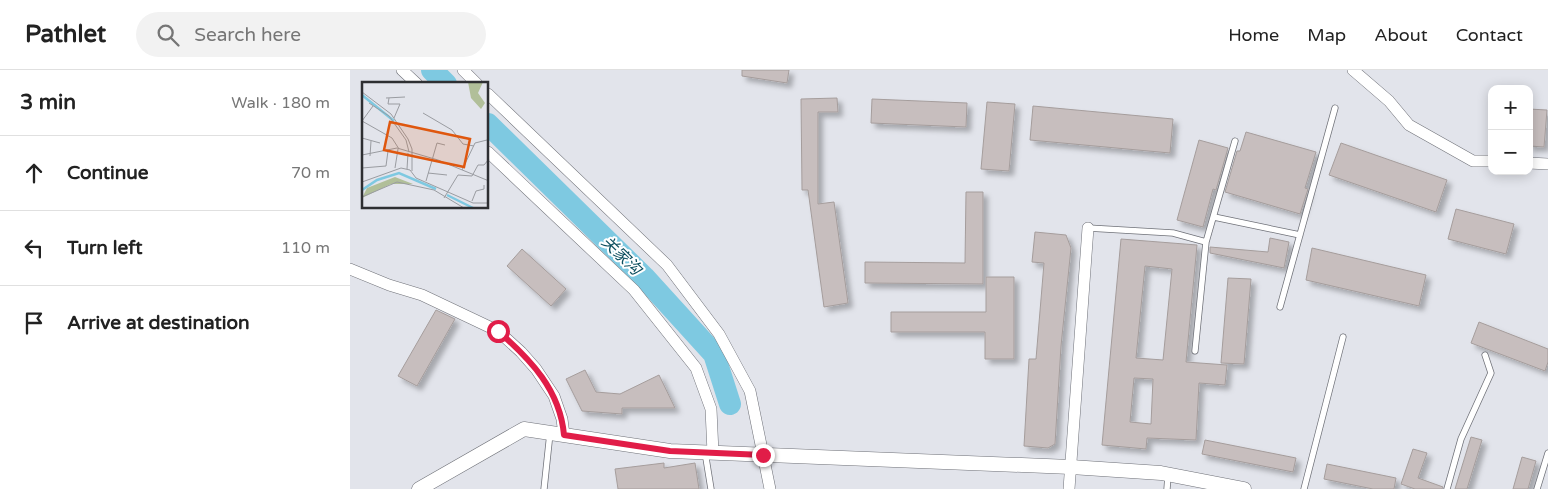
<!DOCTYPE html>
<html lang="en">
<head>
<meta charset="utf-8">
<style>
	body { margin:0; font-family:"Varela Round","Noto Sans SC",sans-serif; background:#f2f2f2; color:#222 }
	.controls { position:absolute; right:15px; top:15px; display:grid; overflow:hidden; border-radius:10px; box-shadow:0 2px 12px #0003 }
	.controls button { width:45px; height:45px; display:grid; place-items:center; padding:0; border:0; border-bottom:1px solid #e0e0e0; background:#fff; color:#222; font:25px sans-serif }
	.stop { position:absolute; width:15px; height:15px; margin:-11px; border:4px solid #e11d48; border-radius:50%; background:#fff }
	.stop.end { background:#e11d48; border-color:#fff; box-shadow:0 1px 5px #0008 }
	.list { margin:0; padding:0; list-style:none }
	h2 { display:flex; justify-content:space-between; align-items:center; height:65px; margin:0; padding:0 20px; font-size:21px }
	h2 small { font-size:16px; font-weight:400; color:#767676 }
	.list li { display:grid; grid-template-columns:32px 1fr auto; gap:15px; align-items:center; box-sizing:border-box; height:75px; padding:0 20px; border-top:1px solid #e0e0e0 }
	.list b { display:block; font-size:19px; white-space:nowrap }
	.list em { font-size:16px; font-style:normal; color:#767676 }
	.icon { flex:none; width:28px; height:28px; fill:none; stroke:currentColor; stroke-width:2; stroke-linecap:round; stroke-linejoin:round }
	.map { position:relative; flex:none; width:1198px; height:419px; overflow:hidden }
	header { display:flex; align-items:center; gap:30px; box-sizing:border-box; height:70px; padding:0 25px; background:#fff; border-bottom:1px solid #e0e0e0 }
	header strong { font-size:24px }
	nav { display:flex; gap:28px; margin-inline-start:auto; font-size:18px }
	.search { width:350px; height:45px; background:#f2f2f2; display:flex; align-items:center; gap:12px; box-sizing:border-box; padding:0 18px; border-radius:28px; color:#767676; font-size:19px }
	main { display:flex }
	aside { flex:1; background:#fff }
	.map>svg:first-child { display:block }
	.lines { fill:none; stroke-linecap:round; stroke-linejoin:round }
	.river { stroke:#7ec9e1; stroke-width:22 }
	.building { fill:#c7bebe; stroke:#a59d9c; fill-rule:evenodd; filter:url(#shadow) }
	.service-casing { stroke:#6f7178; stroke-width:7 }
	.minor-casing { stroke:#6f7178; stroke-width:12 }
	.tertiary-casing { stroke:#6f7178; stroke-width:15 }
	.service { stroke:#fff; stroke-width:5.5 }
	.minor { stroke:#fff; stroke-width:11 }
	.tertiary { stroke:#fff; stroke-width:14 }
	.route { stroke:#e11d48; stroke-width:6 }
	.labels { text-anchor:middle; stroke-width:4; stroke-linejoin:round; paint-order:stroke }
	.water-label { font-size:16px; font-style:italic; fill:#0d4f5f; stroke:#fff }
	.inset-river { fill:none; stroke:#7ec9e1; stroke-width:2.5 }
	.inset-road { fill:none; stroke:#9a9ca1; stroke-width:1 }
	.view { fill:#df570e; fill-opacity:0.15; stroke:#df570e; stroke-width:2.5 }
	.inset-edge { fill:none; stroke:#2e2f32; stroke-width:2.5 }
</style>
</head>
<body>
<header>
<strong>Pathlet</strong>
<div class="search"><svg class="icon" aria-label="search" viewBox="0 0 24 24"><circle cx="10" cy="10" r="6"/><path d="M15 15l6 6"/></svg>Search here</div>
<nav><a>Home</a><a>Map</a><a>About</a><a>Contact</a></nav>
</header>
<main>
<aside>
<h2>3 min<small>Walk · 180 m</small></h2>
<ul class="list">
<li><svg class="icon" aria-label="ahead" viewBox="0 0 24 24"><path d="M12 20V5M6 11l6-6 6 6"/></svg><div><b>Continue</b></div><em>70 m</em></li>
<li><svg class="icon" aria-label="left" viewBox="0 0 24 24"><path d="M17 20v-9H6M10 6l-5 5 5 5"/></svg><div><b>Turn left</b></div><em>110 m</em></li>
<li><svg class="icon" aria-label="arrive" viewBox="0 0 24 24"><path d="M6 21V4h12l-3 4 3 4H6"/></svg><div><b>Arrive at destination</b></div></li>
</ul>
</aside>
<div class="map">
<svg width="1198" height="419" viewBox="0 0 1198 419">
	<defs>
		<filter id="shadow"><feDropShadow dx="4.5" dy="4.5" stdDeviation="2.5" flood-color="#0004"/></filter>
	</defs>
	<rect width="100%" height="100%" fill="#e2e4eb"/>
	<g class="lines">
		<!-- river -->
		<path class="river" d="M82,0L96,14
			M138,54L294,207L364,284L380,334"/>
	</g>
	<!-- building -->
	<path class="building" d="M392,0H439L437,13L392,6Z
		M487,28L488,42H468V134L484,132L498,233L474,237L458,120H452L451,29Z
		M522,29L617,33L616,57L521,53Z
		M637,32L665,34L659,101L631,99Z
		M683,36L823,49L820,83L680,70Z
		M1179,39L1197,40L1194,77L1179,76Z
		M896,62L966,82L955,118L958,119L950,144L875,122L887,81H890Z
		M849,70L878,78L866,120L863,119L853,157L827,150Z
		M991,73L1097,110L1086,142L979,105Z
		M616,122H633V214L515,213V192L615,193Z
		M1106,139L1164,154L1156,184L1098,169Z
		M685,162L716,165L721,178L711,276L705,374L698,378L674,376L679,289H686L694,193L682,192Z
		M920,168L939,172L934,198L860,183V177L918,182Z
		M771,169L847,175L836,292L877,295L875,315L849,313L846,370L797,368L796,379L752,375ZM795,196L822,199L813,290L786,288ZM784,308L803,309L801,354L780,352Z
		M962,178L1076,205L1069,236L956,210Z
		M172,179L216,219L201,236L157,196Z
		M636,207H664V289H635V262H541V242H636Z
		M878,208L901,209L894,294L871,293Z
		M86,240L105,249L67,316L48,306Z
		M1129,252L1198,279V292L1195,301L1121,273Z
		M235,300L246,322L270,324L309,305L325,338H272V344L232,341L216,309Z
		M1121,367L1132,370L1117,419H1105Z
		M855,370L946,388L943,402L852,384Z
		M1063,379L1077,383L1068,408L1093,417L1092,419H1065L1051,414Z
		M1172,387L1186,391L1178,419H1163Z
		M314,393V398L345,393L349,419H268L265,399Z
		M977,394L1046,408L1044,419H1023L974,409Z"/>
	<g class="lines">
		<defs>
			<path id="service" d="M864,147L950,165
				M738,158L823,163L856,172
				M930,237L985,38
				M845,281L856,172L885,71
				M355,382L361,419
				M194,419L200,363
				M817,419L818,406
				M954,419L993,267
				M1097,419L1111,369L1141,303L1135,285
				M1187,419L1198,383"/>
			<path id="minor" d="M52,0L67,14
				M113,0L127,14
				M1003,0L1039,31L1059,55L1123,91H1142
				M138,24L317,195L369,264L400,321L420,419
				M138,82L284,220L346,298L361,339L363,383
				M1179,93L1198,94
				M0,199L39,215L72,225L148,261L171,282L186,299L204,326L212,349L214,365
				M719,419L738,158"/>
			<path id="tertiary" d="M69,419L174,359L320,381L721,397L811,403L894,419"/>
		</defs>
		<!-- service casing -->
		<use href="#service" class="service-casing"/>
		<!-- minor casing -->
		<use href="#minor" class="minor-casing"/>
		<!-- tertiary casing -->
		<use href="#tertiary" class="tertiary-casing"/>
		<!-- service -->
		<use href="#service" class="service"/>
		<!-- minor -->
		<use href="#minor" class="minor"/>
		<!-- tertiary -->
		<use href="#tertiary" class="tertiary"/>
	</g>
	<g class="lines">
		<!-- route -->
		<path class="route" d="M148,261C181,290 210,320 214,365L320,381L413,385"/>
	</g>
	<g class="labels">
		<!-- water labels -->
		<g class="water-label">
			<text transform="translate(272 185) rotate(44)" y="6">关家沟</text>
		</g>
	</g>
	<!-- overview -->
	<g transform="translate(12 12)">
		<rect width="126" height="126" fill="#e2e4eb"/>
		<path d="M106,0H121L116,11L123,21L119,27L109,16ZM33,95L51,102H29L0,116L5,106Z" fill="#b1bf99"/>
		<path class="inset-river" d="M0,13L32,39M0,108L15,98L37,91L74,107M85,113L111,126"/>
		<path class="inset-road" d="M0,10L29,32L46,57L50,67V89M24,16L43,15M27,16L26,22H38L32,36M7,21L27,34L44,58L47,70M61,31L90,48L101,62L112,64M0,39L30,56L37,67M0,39L11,24M0,56L18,61M0,73L35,66L76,78L127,99M8,74L9,59M0,86L24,84L26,69M33,86L36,67M45,87L46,71M100,88L113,61L125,58M66,91L85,93M64,99L75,61L83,63M0,100L39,86L48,88L54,96L111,121H127M0,115L35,100L72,108L102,126M82,116L96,93L110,94L116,83H122L127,77M110,119L114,109L122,107V103"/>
		<path class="view" d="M28,40L108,57L102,85L22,68Z"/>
		<rect width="126" height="126" class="inset-edge"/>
	</g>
</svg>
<div class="controls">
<button>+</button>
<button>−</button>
</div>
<div class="stop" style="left:148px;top:261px"></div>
<div class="stop end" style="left:413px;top:385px"></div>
</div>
</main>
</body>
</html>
